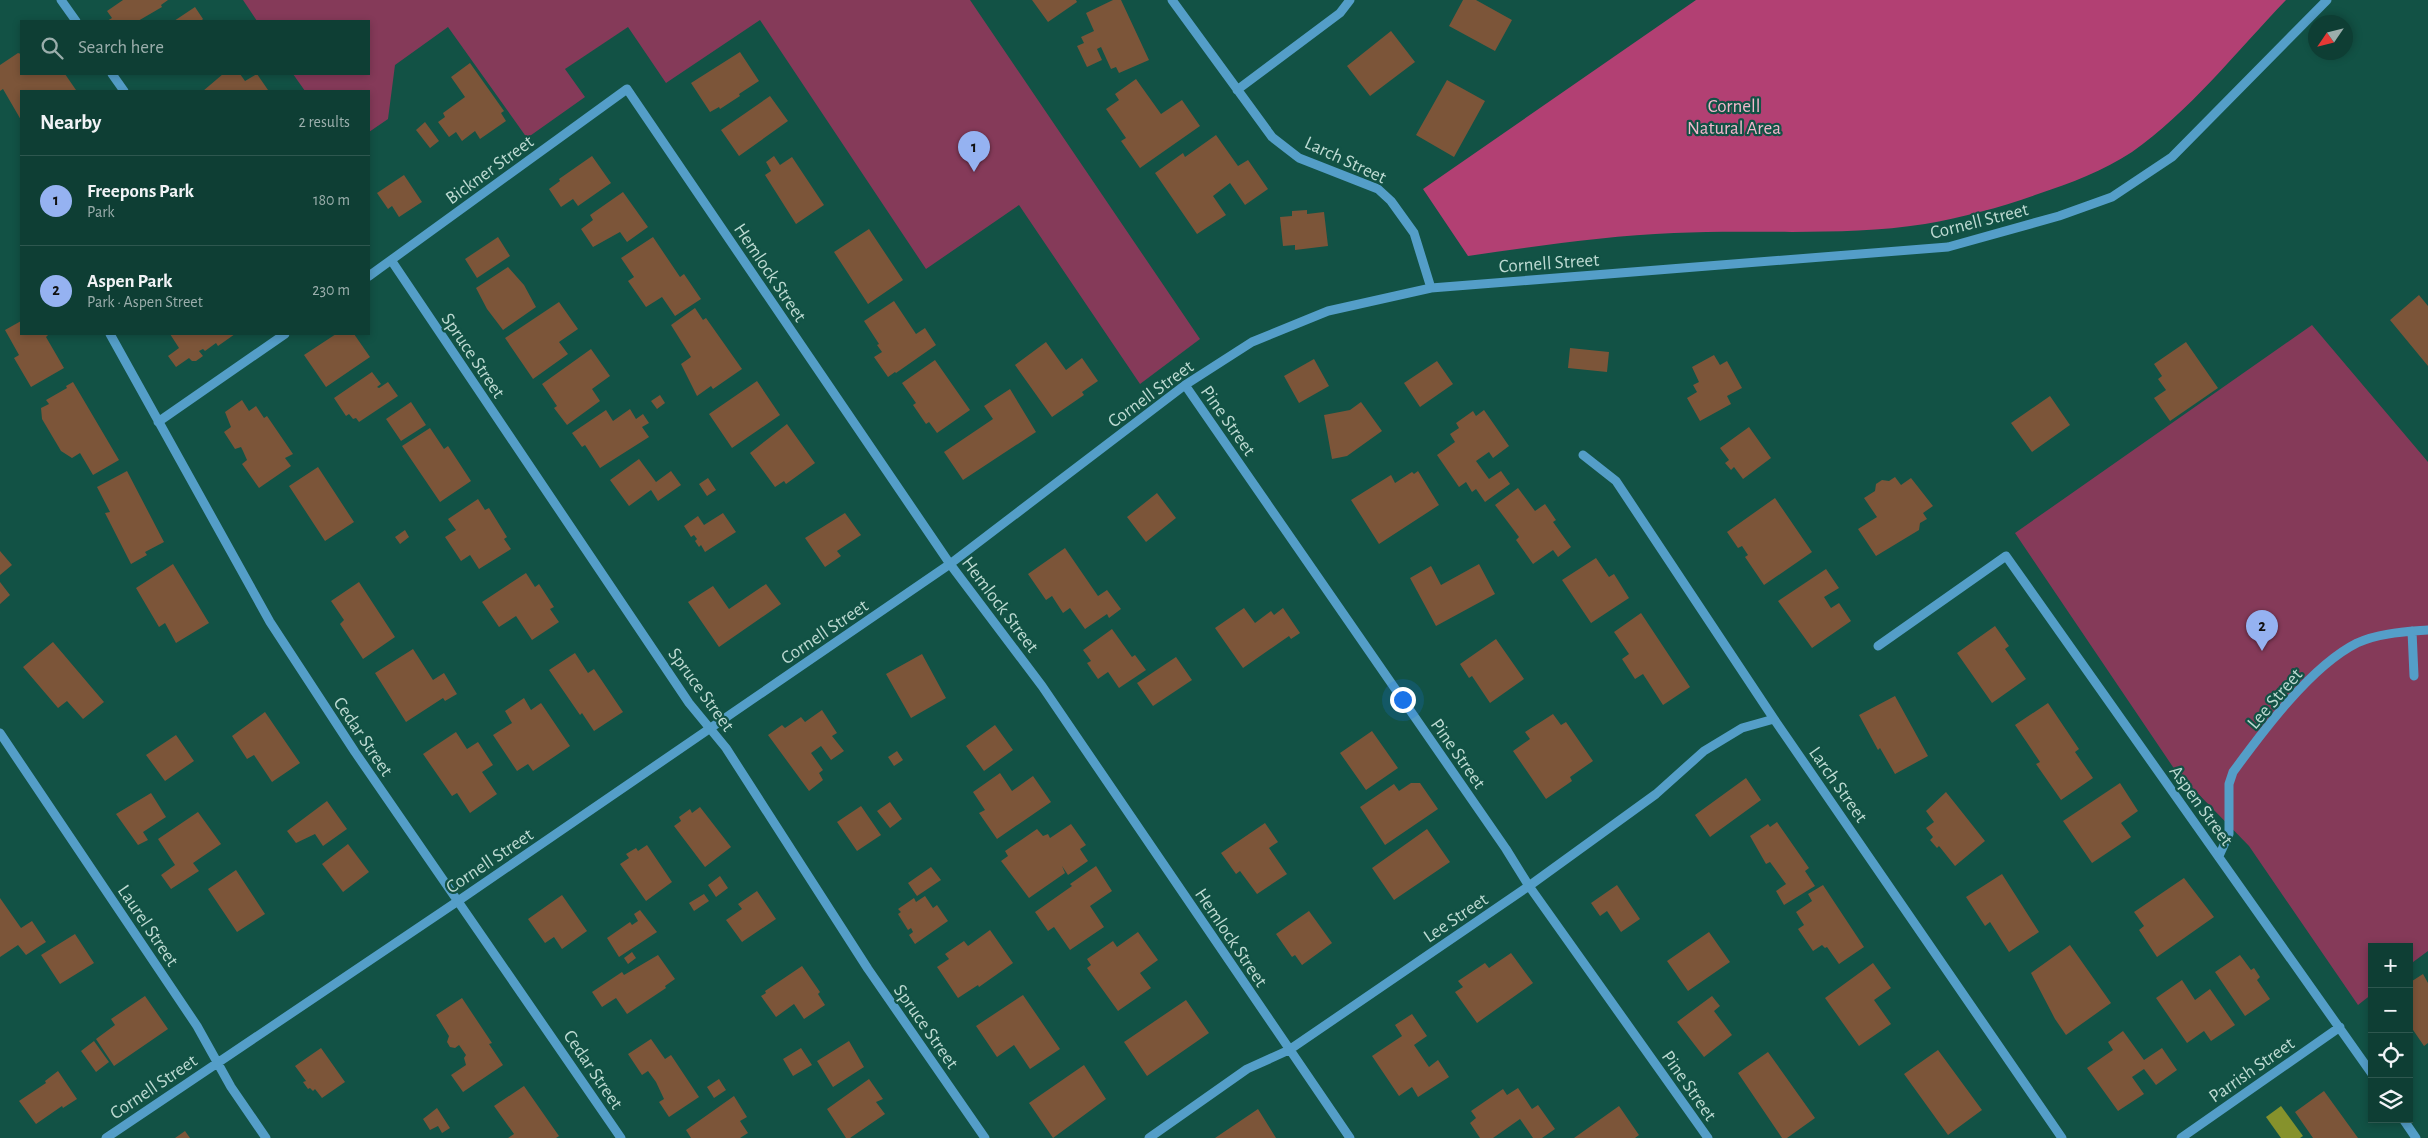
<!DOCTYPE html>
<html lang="en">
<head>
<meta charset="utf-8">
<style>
	body { margin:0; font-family:"Alegreya Sans",sans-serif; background:#1c4940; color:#f1f3f6 }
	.controls { position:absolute; right:15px; bottom:15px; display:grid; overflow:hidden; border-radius:0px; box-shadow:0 2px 8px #0003 }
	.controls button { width:45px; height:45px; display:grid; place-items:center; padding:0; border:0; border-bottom:1px solid #2e574f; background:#0e3e34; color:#f1f3f6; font:25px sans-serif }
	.compass { position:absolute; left:2308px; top:15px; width:45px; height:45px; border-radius:50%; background:#0e3e34; box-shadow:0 2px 8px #0003; rotate:235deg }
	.you { position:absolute; left:1402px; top:699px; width:18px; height:18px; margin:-12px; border:4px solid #fff; border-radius:50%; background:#1a73e8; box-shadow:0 0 0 8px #1a73e833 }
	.badge { display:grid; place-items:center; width:32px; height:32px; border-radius:50%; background:#95b2f1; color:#111; font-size:16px; font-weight:700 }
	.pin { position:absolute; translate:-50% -41px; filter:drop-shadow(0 1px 2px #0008) }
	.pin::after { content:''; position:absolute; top:26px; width:18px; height:15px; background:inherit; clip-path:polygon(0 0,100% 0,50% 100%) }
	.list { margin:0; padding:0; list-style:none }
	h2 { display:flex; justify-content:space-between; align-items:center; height:65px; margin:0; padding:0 20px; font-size:21px }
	h2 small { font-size:16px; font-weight:400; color:#9baeac }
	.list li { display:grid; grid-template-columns:32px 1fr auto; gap:15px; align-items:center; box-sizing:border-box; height:90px; padding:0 20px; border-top:1px solid #2e574f }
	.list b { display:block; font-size:19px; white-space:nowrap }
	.list p { margin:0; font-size:16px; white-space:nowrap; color:#9baeac }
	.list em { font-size:16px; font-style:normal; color:#9baeac }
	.icon { flex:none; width:28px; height:28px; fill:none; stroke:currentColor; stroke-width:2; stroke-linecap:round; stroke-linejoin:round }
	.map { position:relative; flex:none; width:2428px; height:1138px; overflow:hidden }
	.search { position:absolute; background:#0e3e34; box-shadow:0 2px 8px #0003; left:20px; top:20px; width:350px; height:55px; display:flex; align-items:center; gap:12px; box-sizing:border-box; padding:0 18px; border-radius:0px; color:#9baeac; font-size:19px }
	.panel { position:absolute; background:#0e3e34; box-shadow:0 2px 8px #0003; left:20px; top:90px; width:350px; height:245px; border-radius:0px }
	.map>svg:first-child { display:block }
	.green { fill:#853a59 }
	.forest { fill:#b24073 }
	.water { fill:#86922c }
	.building { fill:#7c5539 }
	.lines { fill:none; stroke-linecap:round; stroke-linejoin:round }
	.minor { stroke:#549ec8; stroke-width:9 }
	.labels { text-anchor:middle; stroke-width:4.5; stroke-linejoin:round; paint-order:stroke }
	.park-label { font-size:19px; fill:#f3b7cc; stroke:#125245 }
	.street-label { font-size:19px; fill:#bddad2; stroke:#125245 }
</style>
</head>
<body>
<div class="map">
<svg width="2428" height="1138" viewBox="0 0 2428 1138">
	<rect width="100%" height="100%" fill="#125245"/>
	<!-- green -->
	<path class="green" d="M243,0H970L1200,339L1140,384L1019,205L926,269L760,20L666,83L628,27L565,69L585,97L527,138L448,27L395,65L388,119L369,132V91H305L293,74H369V21H257Z
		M2312,325L2428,462V951L2409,965V947H2372V994L2358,1005L2249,846L2175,770L2015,533Z"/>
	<!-- forest -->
	<path class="forest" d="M1696,0H2286C2239,49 2187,114 2132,152C2103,171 2071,183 2038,194C2002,207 1964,217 1925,224C1842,237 1757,229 1674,233C1605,236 1536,246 1468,256L1423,189Z"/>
	<!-- water -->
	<path class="water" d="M2281,1106L2303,1136L2300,1138H2281L2266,1117Z"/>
	<!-- building -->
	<path class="building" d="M123,0H168L161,5L162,7L138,21H107L112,18L107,11Z
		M1032,0H1076L1077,2L1048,22Z
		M1113,0H1121L1149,60L1119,73L1116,67L1111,69L1101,47L1097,49L1102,60L1087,67L1077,46L1084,43L1081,37L1094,31L1086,13Z
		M1463,0H1476L1512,20L1495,51L1449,26Z
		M195,7L203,19L201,21H174Z
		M1391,31L1415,62L1370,96L1347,66Z
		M740,52L759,81L739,94L740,96L720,109L719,107L710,112L691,83Z
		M18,53L21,54V74H65L76,90L21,91V120L3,89L0,91V65Z
		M470,63L504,111L501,113L506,121L480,139L475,131L462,141L456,132L449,137L438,122L445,117L443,113L465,97L451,77Z
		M223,74H240L245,81L257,74L268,90L203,91Z
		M1136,79L1161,114L1182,100L1200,126L1140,168L1121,141L1126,138L1106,109L1119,100L1115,94Z
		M1447,80L1485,101L1454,157L1416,135Z
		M770,96L788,121L739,156L721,130Z
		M425,122L439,141L430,148L416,130Z
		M1216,135L1238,166L1248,160L1268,189L1245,205L1230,183L1213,196L1226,215L1197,234L1155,173L1183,153L1185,157Z
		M592,156L611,183L578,206L573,199L561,207L549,189L560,181L559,179Z
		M774,156L780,165L792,157L824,205L796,224L765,175L771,171L766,162Z
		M404,175L422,202L399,217L392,206L388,209L377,193Z
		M623,192L648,227L627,242L620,232L593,247L581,229L593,220L590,215Z
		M1307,210V214L1324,212L1328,246L1295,250V245L1283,246L1280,217L1292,216V211Z
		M869,229L903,280L868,304L834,252Z
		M498,237L510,256L477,278L465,259Z
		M653,237L680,277L684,274L701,299L675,316L662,297L646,307L628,281L634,277L621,258Z
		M508,267L524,285L536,307L503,330L487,309L476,288Z
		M2419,295L2428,306V366L2390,320Z
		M894,301L916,334L925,328L936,345L896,373L895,372L888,377L874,357L882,352L877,345L879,344L864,321Z
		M559,302L578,329L559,342L568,354L533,379L505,338Z
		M695,308L703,320L706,318L742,369L713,389L711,386L697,396L681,364L691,357L671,325Z
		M21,321V334H49L46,337L64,368L31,387L14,358L19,355L5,330Z
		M170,334H235L218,346L216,343L205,351L203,349L199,351L203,356L196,361H192L189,358L176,367L168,356L179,348Z
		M336,334H354L370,357L326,387L304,355Z
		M1046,342L1066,370L1082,358L1098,381L1082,392L1084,395L1052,417L1015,365Z
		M2186,342L2218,388L2170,421L2154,398L2166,390L2158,379L2162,376L2154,364Z
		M1570,348L1609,352L1607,372L1568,368Z
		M591,349L610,376L592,389L600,401L567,425L554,408L557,406L542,384Z
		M1714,355L1720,365L1727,361L1742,388L1727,396L1731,404L1700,421L1687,398L1697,392L1693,385L1699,382L1692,367Z
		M1314,359L1329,386L1299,403L1284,376Z
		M935,360L970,410L937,433L929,422L926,424L913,405L916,403L902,383Z
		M1437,361L1453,384L1420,407L1404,383Z
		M372,372L381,384L377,387L379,388L388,382L398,396L359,422L356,418L353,419L349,414L346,416L334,398Z
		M757,381L780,415L732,448L709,414Z
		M73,382L119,460L93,475L80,453L72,458L61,451L42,419L41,408L49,404L46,400L67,388L66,386Z
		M1010,389L1036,432L963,480L944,452L993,419L984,406Z
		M660,395L665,403L657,409L651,401Z
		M2050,396L2070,425L2032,452L2011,423Z
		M242,400L249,411L256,406L264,418L267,416L293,454L285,458L291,466L259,488L242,464L247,460L243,451L241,447L235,449L224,432L231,427L225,412Z
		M411,402L426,425L401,441L386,419Z
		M1361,402L1382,431L1347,456L1332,459L1324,415L1350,410Z
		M630,409L636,419L643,414L649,423L642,427L649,437L600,468L585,445L582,447L572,433L606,410L613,421Z
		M1484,410L1509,446L1493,458L1489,452L1476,461L1489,479L1501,471L1510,484L1485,502L1476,489L1472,492L1466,482L1459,487L1437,455L1455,442L1450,434L1459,428L1456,423L1473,411L1476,416Z
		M787,424L815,463L786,484L784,481L775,487L750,453Z
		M1749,427L1771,458L1743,479L1734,467L1731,470L1725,463L1729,460L1720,448Z
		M430,428L444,449L448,446L471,481L440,502L402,446Z
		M639,459L656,482L671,471L681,485L658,501L651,490L629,506L610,480Z
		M318,467L354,522L325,541L289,486Z
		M127,471L164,542L145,552L147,555L131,564L105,513L110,512L97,487Z
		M1418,471L1439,505L1379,544L1351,500L1391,475L1395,483L1412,472L1414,474Z
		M1895,477L1901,485L1911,478L1933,506L1923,513L1927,519L1920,523L1919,530L1876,556L1858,529L1877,517L1864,498L1875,491L1876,484L1882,480L1889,481Z
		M708,478L716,490L707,496L699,484Z
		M1518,488L1535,511L1545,504L1556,520L1553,522L1571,547L1558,557L1553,550L1533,564L1516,540L1519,537L1495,505Z
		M1157,493L1176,518L1146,542L1127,517Z
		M1775,498L1812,552L1764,585L1745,557L1748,555L1742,546L1738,548L1727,532Z
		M478,499L485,510L489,508L507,537L504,539L511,549L479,569L470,555L461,561L445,537L456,530L448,519Z
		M723,513L736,532L705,552L701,545L699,547L695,541L697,539L694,535L691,537L684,526L698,516L704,525Z
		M845,513L861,535L837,551L841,556L825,567L805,538Z
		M405,530L409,537L400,544L395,537Z
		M1065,548L1098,596L1107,590L1121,609L1109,618L1107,614L1085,629L1070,608L1063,613L1052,596L1046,600L1028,574Z
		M0,551L12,565L0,575Z
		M1596,558L1609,577L1614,574L1629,598L1591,623L1562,580Z
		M173,564L209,623L176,643L165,623L159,627L136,588Z
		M1479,564L1495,594L1436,626L1410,578L1431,566L1441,585Z
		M1826,569L1839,588L1824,597L1831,608L1839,603L1851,621L1812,648L1778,601Z
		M526,573L535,587L539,584L554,607L550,609L559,622L532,640L516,616L499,627L482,602Z
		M0,582L10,595L0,604Z
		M359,582L395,637L363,659L340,624L344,620L331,601Z
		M766,584L781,604L719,647L688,602L713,586L729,609Z
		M1244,608L1255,623L1271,611L1274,615L1283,608L1300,633L1291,639L1289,636L1243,668L1215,628Z
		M1641,613L1690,687L1663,705L1643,674L1635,679L1622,659L1629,654L1614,632Z
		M1995,626L2009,646L2005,649L2026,679L1992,703L1957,653Z
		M1112,629L1132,657L1135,655L1146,670L1119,688L1108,672L1098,679L1087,663L1091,661L1083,650Z
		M1496,639L1524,679L1490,703L1472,676L1469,678L1460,664Z
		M53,642L104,702L83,719L67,701L58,708L23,667Z
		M413,649L433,680L444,673L457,694L445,701L443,698L406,722L375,673Z
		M575,653L588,673L594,669L623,712L594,731L582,713L580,715L549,670Z
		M922,654L946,698L911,718L886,674Z
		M1176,657L1192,680L1153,706L1137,683Z
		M1895,696L1928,756L1895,774L1880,748L1878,750L1859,715Z
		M524,698L531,710L541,703L570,746L533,771L528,764L517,771L493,735L512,723L505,711Z
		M2048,703L2079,749L2075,752L2093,778L2061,800L2036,764L2040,762L2015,725Z
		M822,710L837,733L832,736L844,751L831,760L821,746L811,753L823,770L819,773L823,780L809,791L768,735L782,725L785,728L801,717L805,722Z
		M265,712L300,763L272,782L254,755L247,759L232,736Z
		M1553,714L1561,725L1566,722L1593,761L1570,777L1572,781L1546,799L1513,751L1530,739L1525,732Z
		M995,725L1013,750L984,771L966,746Z
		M1372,731L1398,768L1366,790L1340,753Z
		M456,732L467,749L478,742L493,765L482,772L497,794L470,813L457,793L452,796L423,754Z
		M176,735L194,761L165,781L146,755Z
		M897,751L903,760L894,766L888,757Z
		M1000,773L1012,791L1033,776L1051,802L997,839L979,813L985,810L973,792Z
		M1746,778L1761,800L1710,837L1695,815Z
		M1411,783H1420L1438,809L1385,845L1360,807L1394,784L1399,791Z
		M2120,783L2138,811L2121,823L2131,837L2092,863L2063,821Z
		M1946,792L1985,841L1955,866L1939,846L1937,848L1930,840L1933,837L1926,828L1934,822L1926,811Z
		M151,793L166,817L143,832L148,840L138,845L116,814Z
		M327,801L347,829L323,846L315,834L296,843L287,831Z
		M890,802L902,819L890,828L877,811Z
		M861,806L881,835L857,851L837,822Z
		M700,807L731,847L705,867L674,826L681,821L679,817L690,809L692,813Z
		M198,812L221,844L193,863L199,871L171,889L161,875L175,865L158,839Z
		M1777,822L1809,868L1805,871L1815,886L1784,905L1776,891L1786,884L1770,862L1766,864L1750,836L1768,824L1770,827Z
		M1265,823L1278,842L1269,848L1287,874L1257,894L1240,871L1236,874L1221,853Z
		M1071,824L1086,845L1080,849L1088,861L1068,875L1062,866L1065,873L1029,898L1001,861L1008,856L1005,851L1037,829L1043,836L1048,834L1050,838Z
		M1427,829L1450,862L1394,900L1372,868Z
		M348,844L369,872L343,892L322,864Z
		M647,845L672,882L646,901L620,864L629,858L626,854L636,848L638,851Z
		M1096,866L1112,891L1090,906L1104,927L1070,950L1054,927L1048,931L1035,912L1072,886L1070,884Z
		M931,867L941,880L917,896L908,883Z
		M236,870L265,914L237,932L208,889Z
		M2002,874L2039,932L2009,952L1990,922L1985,926L1966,897Z
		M720,876L728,888L716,897L708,885Z
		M2184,878L2214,917L2157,957L2139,930L2144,926L2134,912Z
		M1617,885L1640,919L1621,932L1607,911L1600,916L1591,903Z
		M1823,885L1864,947L1839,964L1827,947L1825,948L1822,945L1813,951L1798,929L1804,925L1796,912L1812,901L1808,894Z
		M757,891L776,919L742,942L726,920L742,909L738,904Z
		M704,894L709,901L694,911L689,903Z
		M562,895L587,931L562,949L554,937L545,943L528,919Z
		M925,896L933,908L937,905L948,921L915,944L909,935L913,932L911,928L908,930L898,914L901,912L898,909L914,898L916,902Z
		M0,898L21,928L32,921L46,942L26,955L18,945L0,957Z
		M640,910L657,932L619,957L607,938L630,922L632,925L638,921L634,914Z
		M1309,911L1332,943L1302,965L1295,955L1292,957L1276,934Z
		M990,930L1013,963L979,987L978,985L958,998L937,967L949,959L945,954L964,941L968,946Z
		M1138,932L1158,960L1140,973L1151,988L1118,1011L1087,968L1091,965L1087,959L1113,941L1117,947Z
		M1709,932L1730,962L1688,991L1667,961Z
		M75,934L94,963L60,984L41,955Z
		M2070,945L2111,1003L2066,1035L2055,1019L2031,973Z
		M632,952L636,958L628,964L624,958Z
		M1511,953L1533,983L1477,1023L1455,992L1463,987L1458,981L1485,963L1489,968Z
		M658,955L675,979L665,986L666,988L627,1014L616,998L602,1007L592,992L622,972L624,975Z
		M2240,955L2251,970L2254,968L2260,977L2257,980L2270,999L2245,1016L2215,972Z
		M1873,963L1891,988L1874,1000L1891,1024L1859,1046L1825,998Z
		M802,966L820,992L818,994L825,1005L804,1019L794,1004L776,1017L761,996L766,993L765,991Z
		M2423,974L2428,983V1043L2424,1046L2409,1024V983Z
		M2182,980L2195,1000L2210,989L2235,1025L2211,1041L2204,1031L2187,1043L2156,998Z
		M1023,995L1060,1049L1030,1069L1014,1045L997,1057L976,1026Z
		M145,996L168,1029L114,1066L96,1039L115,1025L111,1019Z
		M1712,996L1720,1006L1714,1011L1732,1035L1704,1057L1677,1022Z
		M462,998L492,1043L489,1044L503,1065L463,1092L451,1075L466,1065L464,1058L466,1055L459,1045L455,1048L450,1047L447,1042L449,1036L436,1015Z
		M1186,1000L1209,1033L1147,1076L1124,1042Z
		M1412,1014L1427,1036L1414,1045L1429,1067L1438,1060L1449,1077L1418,1097L1412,1087L1399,1096L1372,1056L1402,1036L1395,1025Z
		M2123,1031L2144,1060L2162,1048L2177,1070L2156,1085L2144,1069L2132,1077L2144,1094L2118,1111L2087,1068L2113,1050L2108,1042Z
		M651,1039L665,1059L671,1055L699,1097L669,1117L659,1102L664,1099L656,1082L648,1071L642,1075L628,1054Z
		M94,1041L109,1062L96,1072L81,1051Z
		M849,1041L864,1067L833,1087L817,1061Z
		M321,1048L345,1082L322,1098L315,1089L313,1091L310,1088L308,1089L303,1082L306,1081L295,1066Z
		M801,1048L812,1065L793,1076L783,1059Z
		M1938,1050L1982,1110L1948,1135L1904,1074Z
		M1768,1052L1815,1118L1787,1138H1782L1738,1073Z
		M1084,1065L1106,1099L1053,1138L1029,1103Z
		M58,1071L77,1099L63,1108L62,1106L36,1124L19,1101L46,1083L45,1081Z
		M719,1079L726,1090L714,1098L707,1087Z
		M869,1079L883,1099L876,1102L885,1114L850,1138H846L827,1109Z
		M524,1086L559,1136L556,1138H508L514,1134L494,1106Z
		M1518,1088L1532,1109L1538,1105L1555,1129L1542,1138H1533L1520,1119L1493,1138H1480L1470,1123L1476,1118L1471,1111L1503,1089L1507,1095Z
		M2324,1091L2358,1138H2313L2295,1112Z
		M734,1096L747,1117L740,1121L748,1133L740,1138H691L686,1130Z
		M1619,1106L1639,1135L1635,1138H1574Z
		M437,1108L450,1128L442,1133L438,1126L430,1130L423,1119Z
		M1258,1109L1276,1138H1215Z
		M185,1131L190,1138H175Z"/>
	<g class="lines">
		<!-- minor -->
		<path class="minor" d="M61,0L76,21
			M1172,0L1272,137L1299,158L1378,189L1391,201L1414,233L1431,288
			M112,74L124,91
			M1237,90L1340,13L1350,0
			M391,260L689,703L726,748L868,969L985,1138
			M369,276L627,89L950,564L1042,686L1350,1138
			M110,334L270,622L355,752L621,1138
			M1185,385L1506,849L1529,886L1708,1138
			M158,422L285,334
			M1583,455L1616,481L1774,719L2062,1138
			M2412,631L2414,676
			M1878,646L2006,556L2372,1074
			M0,733L197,1026L231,1087L266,1138
			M2219,856L2229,834V784L2233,772C2263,731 2311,666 2357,643C2379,633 2404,632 2428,630
			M2403,1119L2416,1138
			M106,1138L458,901L950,564L1185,385L1252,342L1328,311L1431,288L1948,247L2059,216L2112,197L2172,157L2327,0
			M1149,1138L1247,1069L1289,1050L1529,886L1656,794L1704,751L1742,728L1774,719
			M2181,1138L2340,1027"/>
	</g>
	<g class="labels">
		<!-- park labels -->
		<g class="park-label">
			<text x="1734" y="112">Cornell<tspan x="1734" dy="22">Natural Area</tspan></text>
		</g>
		<!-- street labels -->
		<g class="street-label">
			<text transform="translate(1346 159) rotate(25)" y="7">Larch Street</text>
			<text transform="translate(489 169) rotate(-36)" y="7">Bickner Street</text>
			<text transform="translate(1979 220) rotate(-14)" y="7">Cornell Street</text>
			<text transform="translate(1549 262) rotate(-4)" y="7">Cornell Street</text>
			<text transform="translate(771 272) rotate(56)" y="7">Hemlock Street</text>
			<text transform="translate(474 355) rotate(56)" y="7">Spruce Street</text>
			<text transform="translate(1150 393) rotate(-36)" y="7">Cornell Street</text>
			<text transform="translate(1229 420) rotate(55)" y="7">Pine Street</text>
			<text transform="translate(1001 604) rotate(53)" y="7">Hemlock Street</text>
			<text transform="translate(824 631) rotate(-34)" y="7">Cornell Street</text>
			<text transform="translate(702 689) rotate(54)" y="7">Spruce Street</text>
			<text transform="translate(2274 698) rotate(-49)" y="7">Lee Street</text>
			<text transform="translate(364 736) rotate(56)" y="7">Cedar Street</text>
			<text transform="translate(1459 753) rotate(55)" y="7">Pine Street</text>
			<text transform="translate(1839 784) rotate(55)" y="7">Larch Street</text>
			<text transform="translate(2202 805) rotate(54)" y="7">Aspen Street</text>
			<text transform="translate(489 860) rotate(-34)" y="7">Cornell Street</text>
			<text transform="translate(1455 917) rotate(-34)" y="7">Lee Street</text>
			<text transform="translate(149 925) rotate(56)" y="7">Laurel Street</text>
			<text transform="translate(1232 937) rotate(56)" y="7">Hemlock Street</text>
			<text transform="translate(927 1026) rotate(55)" y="7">Spruce Street</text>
			<text transform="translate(594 1069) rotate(56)" y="7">Cedar Street</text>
			<text transform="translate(2251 1069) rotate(-35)" y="7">Parrish Street</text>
			<text transform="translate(1690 1085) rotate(55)" y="7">Pine Street</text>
			<text transform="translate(153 1086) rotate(-34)" y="7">Cornell Street</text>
		</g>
	</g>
</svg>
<div class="controls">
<button>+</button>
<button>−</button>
<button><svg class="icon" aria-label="locate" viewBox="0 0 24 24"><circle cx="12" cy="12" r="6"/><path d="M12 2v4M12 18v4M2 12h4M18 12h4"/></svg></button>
<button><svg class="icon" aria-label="layers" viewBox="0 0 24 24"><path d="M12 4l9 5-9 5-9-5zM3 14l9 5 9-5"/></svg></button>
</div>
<svg class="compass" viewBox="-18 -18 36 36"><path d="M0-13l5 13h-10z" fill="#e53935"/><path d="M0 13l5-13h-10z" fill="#9baeac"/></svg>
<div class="you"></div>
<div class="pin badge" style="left:974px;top:172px">1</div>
<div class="pin badge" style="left:2262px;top:651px">2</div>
<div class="search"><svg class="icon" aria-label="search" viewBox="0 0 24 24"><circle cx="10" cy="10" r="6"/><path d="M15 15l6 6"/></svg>Search here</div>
<section class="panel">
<h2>Nearby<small>2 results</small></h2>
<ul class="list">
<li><span class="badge">1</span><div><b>Freepons Park</b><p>Park</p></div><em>180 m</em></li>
<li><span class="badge">2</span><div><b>Aspen Park</b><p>Park · Aspen Street</p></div><em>230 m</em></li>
</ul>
</section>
</div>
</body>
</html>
